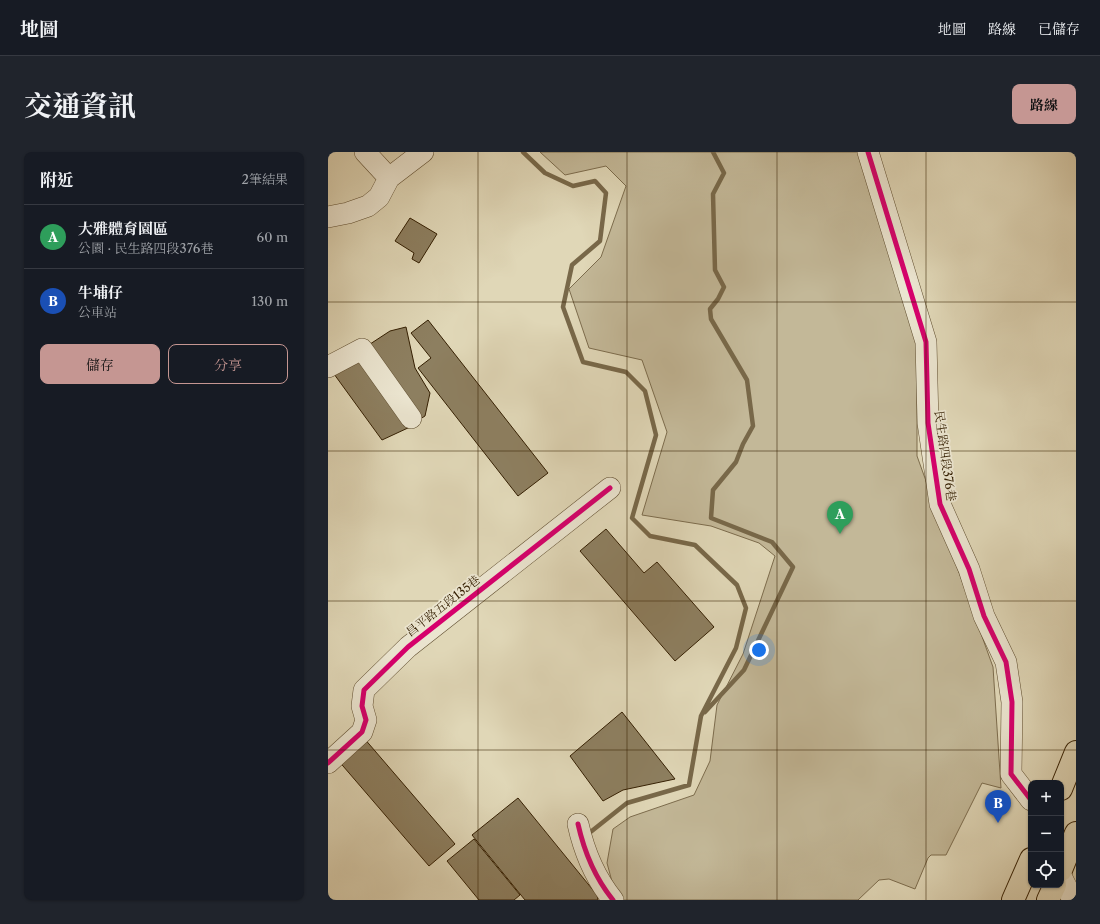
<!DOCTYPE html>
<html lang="zh-TW">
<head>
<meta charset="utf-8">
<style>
	body { margin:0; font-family:"Libre Caslon Text","Noto Serif TC",serif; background:#20242c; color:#f1f3f6 }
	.controls { position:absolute; right:12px; bottom:12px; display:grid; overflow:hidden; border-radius:8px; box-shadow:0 1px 3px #0004 }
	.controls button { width:36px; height:36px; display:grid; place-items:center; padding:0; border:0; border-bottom:1px solid #363941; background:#171b24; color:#f1f3f6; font:20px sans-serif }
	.you { position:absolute; left:431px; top:498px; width:14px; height:14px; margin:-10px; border:3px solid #fff; border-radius:50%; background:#1a73e8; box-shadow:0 0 0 6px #1a73e833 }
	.badge { display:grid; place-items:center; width:26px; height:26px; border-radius:50%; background:#c59692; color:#fff; font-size:13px; font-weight:700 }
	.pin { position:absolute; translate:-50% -33px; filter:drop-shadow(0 1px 2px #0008) }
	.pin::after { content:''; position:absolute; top:21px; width:14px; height:12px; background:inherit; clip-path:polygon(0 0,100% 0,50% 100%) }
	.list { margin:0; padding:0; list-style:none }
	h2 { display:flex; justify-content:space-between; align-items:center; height:52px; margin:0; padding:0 16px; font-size:17px }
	h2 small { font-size:13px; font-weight:400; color:#9ea1a6 }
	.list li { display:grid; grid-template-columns:26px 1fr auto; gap:12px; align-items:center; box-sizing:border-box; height:64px; padding:0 16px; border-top:1px solid #363941 }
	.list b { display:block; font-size:15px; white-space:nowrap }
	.list p { margin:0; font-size:13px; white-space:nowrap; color:#9ea1a6 }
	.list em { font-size:13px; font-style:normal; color:#9ea1a6 }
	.actions { display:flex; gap:8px; padding:12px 16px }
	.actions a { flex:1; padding:9px 0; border:1px solid #c59692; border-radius:8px; text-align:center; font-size:14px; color:#c59692 }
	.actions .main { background:#c59692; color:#111 }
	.icon { flex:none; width:22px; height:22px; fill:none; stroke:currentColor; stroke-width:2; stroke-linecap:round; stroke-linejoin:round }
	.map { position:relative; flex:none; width:748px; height:748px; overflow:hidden; border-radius:8px }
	header { display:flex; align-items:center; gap:24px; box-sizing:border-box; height:56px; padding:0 20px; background:#171b24; border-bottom:1px solid #363941 }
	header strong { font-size:19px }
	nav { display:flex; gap:22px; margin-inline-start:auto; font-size:14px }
	.intro { display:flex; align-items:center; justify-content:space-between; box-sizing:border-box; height:96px; padding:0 24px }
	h1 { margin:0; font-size:28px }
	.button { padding:10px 18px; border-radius:8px; background:#c59692; color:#111; font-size:14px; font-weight:700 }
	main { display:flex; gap:24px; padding:0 24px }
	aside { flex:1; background:#171b24; border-radius:8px; box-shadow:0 1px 3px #0004 }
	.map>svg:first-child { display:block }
	.green { fill:#c3b898; stroke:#7c6c4d }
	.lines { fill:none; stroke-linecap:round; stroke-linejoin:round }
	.stream { stroke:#786849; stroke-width:4.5 }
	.building { fill:#8d7f60; stroke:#341f02 }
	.minor-casing { stroke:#5f4d2f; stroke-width:22 }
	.major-casing { stroke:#341f02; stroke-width:24 }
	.minor { stroke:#ebe5d0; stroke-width:21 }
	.major { stroke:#e0d7b7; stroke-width:22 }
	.cycleway-casing { stroke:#ebe5d0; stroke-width:8 }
	.cycleway { stroke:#d6006c; stroke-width:5 }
	.grid { fill:none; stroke:#341f02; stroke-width:1; stroke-opacity:0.55 }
	.labels { text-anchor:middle; stroke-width:3.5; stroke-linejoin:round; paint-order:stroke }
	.street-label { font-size:12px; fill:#341f02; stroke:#ebe5d0 }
</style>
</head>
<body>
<header>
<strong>地圖</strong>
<nav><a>地圖</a><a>路線</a><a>已儲存</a></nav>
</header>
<div class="intro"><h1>交通資訊</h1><a class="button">路線</a></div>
<main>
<aside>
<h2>附近<small>2筆結果</small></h2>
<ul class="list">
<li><span class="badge" style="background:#2e9e5b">A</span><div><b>大雅體育園區</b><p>公園 · 民生路四段376巷</p></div><em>60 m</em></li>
<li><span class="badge" style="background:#1a4fb4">B</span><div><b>牛埔仔</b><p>公車站</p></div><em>130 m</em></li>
</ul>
<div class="actions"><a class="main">儲存</a><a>分享</a></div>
</aside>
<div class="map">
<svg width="748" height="748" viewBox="0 0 748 748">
	<rect width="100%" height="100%" fill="#e0d7b7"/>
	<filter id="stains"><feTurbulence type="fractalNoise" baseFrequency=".005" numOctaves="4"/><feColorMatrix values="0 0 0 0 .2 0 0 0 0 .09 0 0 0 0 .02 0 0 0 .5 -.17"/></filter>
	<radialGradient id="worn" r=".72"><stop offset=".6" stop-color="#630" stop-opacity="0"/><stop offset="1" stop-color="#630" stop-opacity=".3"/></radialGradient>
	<!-- green -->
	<path class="green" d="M212,0H532L589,190V304L665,515L673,636L654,631L618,703H603L600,706L587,737L561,727L551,728L530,748H289L279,711L285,677L302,665L366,643L382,609L389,553L415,502L447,404L431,391L383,374L314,363L339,280L314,208L261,196L241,137L273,105L298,34L278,14L237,23Z"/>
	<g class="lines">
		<!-- stream -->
		<path class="stream" d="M195,0L217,21L245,34L267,29L278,41L272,89L244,113L235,155L255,210L298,220L317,239L328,283L304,366L322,384L367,393L409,433L418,456L408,496L373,564L361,633L299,651L260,682L259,684
			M377,560L416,518L465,415L444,390L383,366L385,338L408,310L415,292L425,274L419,228L383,167L382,157L390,147L396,135L387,118L385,42L396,21L385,0"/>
	</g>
	<!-- building -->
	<path class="building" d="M82,66L109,82L91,111L84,107L86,101L67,89Z
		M100,168L220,321L190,344L90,216L103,206L83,181Z
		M78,175L87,216L102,241L97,264L89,269L36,196L62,179Z
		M32,204L82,275L54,288L6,222Z
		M278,377L316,421L329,410L386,475L347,509L252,399Z
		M294,560L347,627L295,638L275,649L242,604Z
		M35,585L127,692L101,714L9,607Z
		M190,646L269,743L270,748H197L144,683Z
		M146,687L192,743L186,748H151L119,709Z"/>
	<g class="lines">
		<defs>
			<path id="minor" d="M37,0L61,26
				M540,0L598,190L600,271L612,352L641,417L656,464L678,510L684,550L683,622L703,648
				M0,65L20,61L40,54L51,45L61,26L95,0
				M0,215L34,197L83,266
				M0,611L34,580L38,568L34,554L36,538L80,495L282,336
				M250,672C256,699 268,727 285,748
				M733,724L745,748"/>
			<path id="major" d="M733,637L748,600
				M733,718L748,681
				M685,748L703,707
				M720,748L727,733"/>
		</defs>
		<!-- minor casing -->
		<use href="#minor" class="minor-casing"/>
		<!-- major casing -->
		<use href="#major" class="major-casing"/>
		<!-- minor -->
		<use href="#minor" class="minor"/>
		<!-- major -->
		<use href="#major" class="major"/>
		<defs>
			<path id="cycleway" d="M540,0L598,190L600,271L612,352L641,417L656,464L678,510L684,550L683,622L703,648
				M0,611L34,580L38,568L34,554L36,538L80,495L282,336
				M250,672C256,699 268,727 285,748"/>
		</defs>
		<!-- cycleway casing -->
		<use href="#cycleway" class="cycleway-casing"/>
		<!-- cycleway -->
		<use href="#cycleway" class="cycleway"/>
	</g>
	<!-- grid -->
	<path class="grid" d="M150,0V748M299,0V748M449,0V748M598,0V748M0,150H748M0,299H748M0,449H748M0,598H748"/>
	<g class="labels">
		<!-- street labels -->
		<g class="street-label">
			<text transform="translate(617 304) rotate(82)" y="4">民生路四段376巷</text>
			<text transform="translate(115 454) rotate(-38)" y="4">昌平路五段135巷</text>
		</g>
	</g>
	<rect width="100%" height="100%" filter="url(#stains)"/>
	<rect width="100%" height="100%" fill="url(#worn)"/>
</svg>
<div class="controls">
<button>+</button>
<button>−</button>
<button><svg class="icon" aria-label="locate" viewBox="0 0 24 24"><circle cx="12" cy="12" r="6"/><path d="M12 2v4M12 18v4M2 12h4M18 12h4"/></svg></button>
</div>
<div class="you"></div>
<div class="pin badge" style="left:512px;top:382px;background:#2e9e5b">A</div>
<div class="pin badge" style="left:670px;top:671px;background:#1a4fb4">B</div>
</div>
</main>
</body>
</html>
